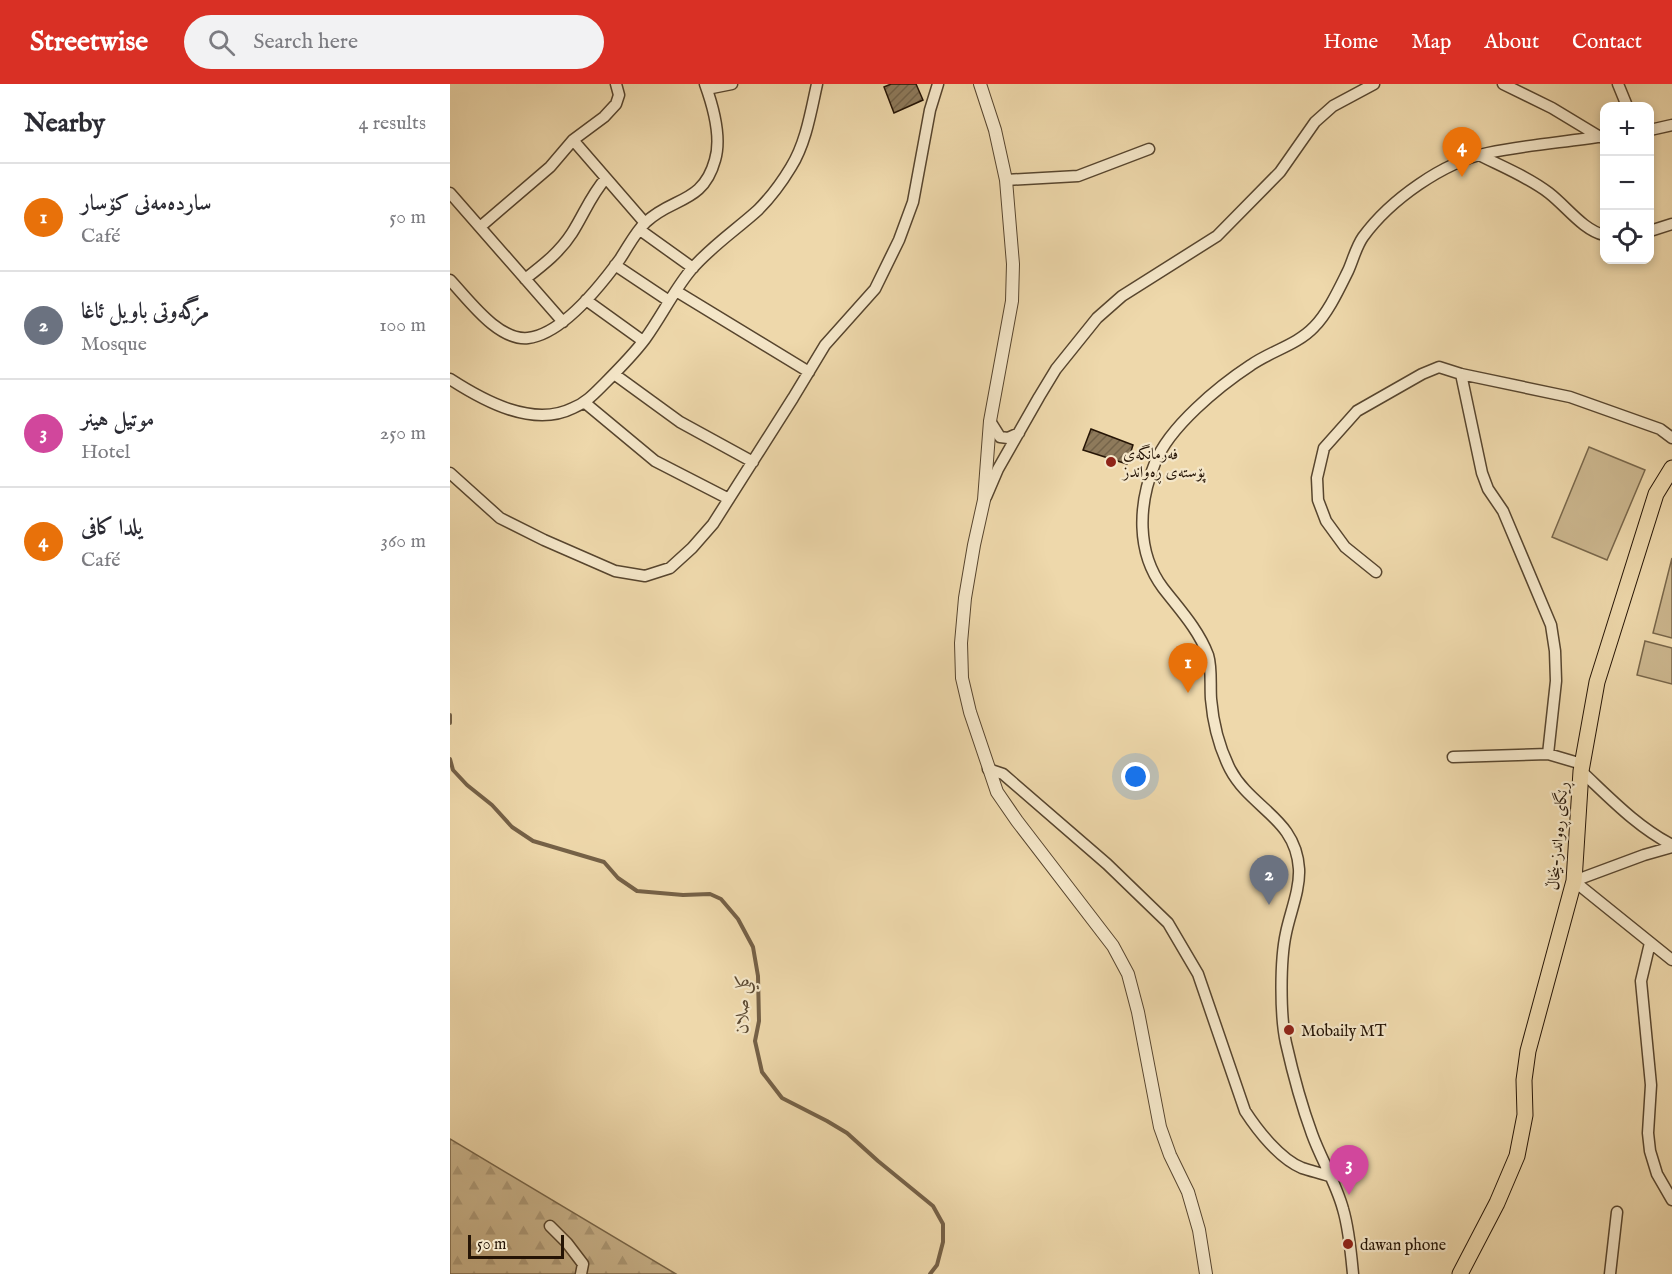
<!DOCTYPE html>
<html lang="en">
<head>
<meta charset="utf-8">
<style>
	body { margin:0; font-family:"IM FELL English",Amiri,serif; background:#f2f2f3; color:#2b2b33 }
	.controls { position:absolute; right:18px; top:18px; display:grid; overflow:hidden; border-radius:12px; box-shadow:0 3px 9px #0003 }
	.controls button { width:54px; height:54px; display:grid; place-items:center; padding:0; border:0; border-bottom:2px solid #e1e1e2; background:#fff; color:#2b2b33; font:30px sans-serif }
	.scale { position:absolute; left:18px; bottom:15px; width:96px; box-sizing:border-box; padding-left:6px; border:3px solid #251405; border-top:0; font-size:16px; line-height:21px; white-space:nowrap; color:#251405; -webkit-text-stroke:4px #f4e6c8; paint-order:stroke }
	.you { position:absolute; left:686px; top:693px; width:21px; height:21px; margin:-15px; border:4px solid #fff; border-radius:50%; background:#1a73e8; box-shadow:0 0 0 9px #1a73e833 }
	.badge { display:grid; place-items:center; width:39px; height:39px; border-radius:50%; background:#d93025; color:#fff; font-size:20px; font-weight:700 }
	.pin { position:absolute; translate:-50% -50px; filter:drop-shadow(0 2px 3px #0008) }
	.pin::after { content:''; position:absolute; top:32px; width:21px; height:18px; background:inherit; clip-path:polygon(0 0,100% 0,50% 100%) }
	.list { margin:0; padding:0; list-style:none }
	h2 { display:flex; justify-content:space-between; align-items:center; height:78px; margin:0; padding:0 24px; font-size:26px }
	h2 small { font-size:20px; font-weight:400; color:#7c7c81 }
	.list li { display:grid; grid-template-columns:39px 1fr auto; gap:18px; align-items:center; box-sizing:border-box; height:108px; padding:0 24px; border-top:2px solid #e1e1e2 }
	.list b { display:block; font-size:22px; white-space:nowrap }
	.list p { margin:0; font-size:20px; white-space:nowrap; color:#7c7c81 }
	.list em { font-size:20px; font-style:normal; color:#7c7c81 }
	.icon { flex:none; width:33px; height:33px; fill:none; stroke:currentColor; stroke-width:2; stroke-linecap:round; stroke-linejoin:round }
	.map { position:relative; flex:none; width:1222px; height:1190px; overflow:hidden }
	header { display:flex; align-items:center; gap:36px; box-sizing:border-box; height:84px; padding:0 30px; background:#d93025; color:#fff }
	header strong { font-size:28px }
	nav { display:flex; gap:33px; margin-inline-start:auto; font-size:21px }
	.search { width:420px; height:54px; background:#f2f2f3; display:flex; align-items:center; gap:15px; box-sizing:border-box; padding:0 21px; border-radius:33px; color:#7c7c81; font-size:22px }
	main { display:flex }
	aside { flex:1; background:#fff }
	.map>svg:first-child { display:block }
	.forest { fill:url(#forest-firs); stroke:#78664a; stroke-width:1.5 }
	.park { fill:#ccb78f; stroke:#78664a; stroke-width:1.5 }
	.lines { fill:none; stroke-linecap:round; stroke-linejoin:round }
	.stream { stroke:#756147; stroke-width:4 }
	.building { fill:url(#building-hatch); stroke:#251405; stroke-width:1.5 }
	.minor-casing { stroke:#57452e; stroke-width:13 }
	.tertiary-casing { stroke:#57452e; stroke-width:14 }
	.primary-casing { stroke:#251405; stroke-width:17 }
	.minor { stroke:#f4e6c8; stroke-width:10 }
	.tertiary { stroke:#f4e6c8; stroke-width:12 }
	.primary { stroke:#eed8ab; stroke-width:15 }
	.poi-dot { fill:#8f2418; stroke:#f4e6c8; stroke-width:2 }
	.labels { text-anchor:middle; stroke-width:4.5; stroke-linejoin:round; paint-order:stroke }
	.poi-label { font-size:16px; fill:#251405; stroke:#f4e6c8; text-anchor:start }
	.street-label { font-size:16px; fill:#251405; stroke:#f4e6c8 }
	.water-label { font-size:18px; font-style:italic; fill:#5a4831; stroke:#f4e6c8 }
</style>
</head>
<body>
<header>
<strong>Streetwise</strong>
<div class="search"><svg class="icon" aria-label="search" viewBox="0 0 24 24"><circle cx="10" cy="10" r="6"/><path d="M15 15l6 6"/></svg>Search here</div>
<nav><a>Home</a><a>Map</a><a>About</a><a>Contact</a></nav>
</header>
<main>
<aside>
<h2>Nearby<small>4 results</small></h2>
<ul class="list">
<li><span class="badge" style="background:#e8710a">1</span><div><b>ساردەمەنی کۆسار</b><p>Café</p></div><em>50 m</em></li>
<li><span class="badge" style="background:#6b7280">2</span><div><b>مزگەوتی باویل ئاغا</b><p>Mosque</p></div><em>100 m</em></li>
<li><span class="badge" style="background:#d1479c">3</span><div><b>موتيل هينر</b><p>Hotel</p></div><em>250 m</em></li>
<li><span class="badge" style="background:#e8710a">4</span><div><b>یلدا کافی</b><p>Café</p></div><em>360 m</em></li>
</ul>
</aside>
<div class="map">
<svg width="1222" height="1190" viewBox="0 0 1222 1190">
	<defs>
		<pattern id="forest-firs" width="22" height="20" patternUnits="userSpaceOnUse" patternTransform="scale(1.5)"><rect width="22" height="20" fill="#ccb78f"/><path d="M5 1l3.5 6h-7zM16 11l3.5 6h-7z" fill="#af9c7a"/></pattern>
		<pattern id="building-hatch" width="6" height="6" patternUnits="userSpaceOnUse" patternTransform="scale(1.5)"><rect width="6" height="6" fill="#8e7a5b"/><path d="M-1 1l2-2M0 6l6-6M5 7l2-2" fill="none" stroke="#746349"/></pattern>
	</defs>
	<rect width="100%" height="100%" fill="#eed8ab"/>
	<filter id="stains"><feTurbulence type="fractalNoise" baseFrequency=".00333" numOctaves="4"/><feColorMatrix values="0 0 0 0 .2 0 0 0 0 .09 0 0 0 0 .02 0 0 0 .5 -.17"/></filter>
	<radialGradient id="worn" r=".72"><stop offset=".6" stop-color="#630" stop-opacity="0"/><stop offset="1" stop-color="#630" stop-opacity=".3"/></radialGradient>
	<!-- forest -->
	<path class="forest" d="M0,1055L226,1190H0Z"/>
	<!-- park -->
	<path class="park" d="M1139,363L1195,386L1157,476L1102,453Z
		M1222,474V554L1203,549Z
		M1195,557L1222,564V600L1187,591Z"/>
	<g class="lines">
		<!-- stream -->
		<path class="stream" d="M0,631V639
			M0,675L3,686L17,701L42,721L62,743L83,757L154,778L168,794L187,807L233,811L260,810L271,815L288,835L303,863L308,892L309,937L305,957L312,988L332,1014L377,1037L397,1049L428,1077L483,1122L493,1140V1158L487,1181L480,1190"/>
	</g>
	<!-- building -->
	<path class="building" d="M441,0H466L473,16L444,29L434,3Z
		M641,345L683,361L677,380L633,366Z"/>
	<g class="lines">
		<defs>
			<path id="minor" d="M1053,0L1102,24L1150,53
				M1168,0L1177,22
				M257,5L282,0
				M1200,46L1222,41
				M123,56L195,139
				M1029,71C1053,83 1078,93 1099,109C1117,123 1133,146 1154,151
				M556,96L628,92L699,65
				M0,109L113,238
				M30,143L100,83L123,56L154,33L166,20L169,11L166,0
				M190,146L243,184
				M1200,147L1222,140
				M165,181L219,217
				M75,195C93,181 110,168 122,149C134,130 141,111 156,94
				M0,196C19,216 48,257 78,254C113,250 151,201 170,175C178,163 186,147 196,138C222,113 253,120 265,76C272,53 263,22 255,0
				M226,207L359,288
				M136,216L193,257
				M164,290L230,338L303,378
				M1011,290L1032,389L1038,405L1053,427L1101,541L1105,567L1106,597L1098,670
				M0,295C34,317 83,344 123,324C136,319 145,309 155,299C169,285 183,271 195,255C211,233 223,208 240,187C260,163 286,146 308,126C321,113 332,98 341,83C356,59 361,27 367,0
				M134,318L205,377L279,415
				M540,337L550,353L558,354L569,349
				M0,389L50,434L94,456L165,487L195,492L220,484L242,464L263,440L343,314L375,261L425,205L449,156L463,118L480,26L488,0
				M536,413L548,385L589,313L606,285L647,234L672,212L767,152L830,88L865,38L883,22L924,0
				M926,488L895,463L876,437L868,416L867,394L874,364L907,327L972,290L989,283L1011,290L1120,313L1210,345L1222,354
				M1003,673L1098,670L1132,680
				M538,685L553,690L657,780L718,839L748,890L795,1027C808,1047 830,1075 852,1084C861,1087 870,1089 879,1092
				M1131,687C1160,714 1186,742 1222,761
				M1222,763L1194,771L1124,797L1222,876
				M1200,859L1191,897L1201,1001L1198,1049L1200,1067L1207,1090L1222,1116
				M100,1142L117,1159L133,1180L131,1190
				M903,1190C901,1169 899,1145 893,1125C886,1099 871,1075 862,1050C851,1020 843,990 836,959C830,932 830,876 836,849C840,829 850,806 849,785C846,734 801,725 780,685C769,663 763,639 761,615C760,601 762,584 758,571C748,545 730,526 713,504C686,468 688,420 705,379C719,343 769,302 801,281C821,267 847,261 864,243C878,229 889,205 898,187C903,176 906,163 913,153C940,116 993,78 1038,69C1075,61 1117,58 1154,52
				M1160,1190L1167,1128"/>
			<path id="tertiary" d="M530,0L545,46L556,96L563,180L562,217L540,337L534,416L524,461L515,514L511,559L512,594L520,628L547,708L567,737L663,862L678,890L688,928L710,1043L720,1071L738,1108L749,1146L756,1190"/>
			<path id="primary" d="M1010,1190L1047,1119L1067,1072L1075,1031L1074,996L1078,967L1124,797L1131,687L1147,598L1206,410L1222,384"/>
		</defs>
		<!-- minor casing -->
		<use href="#minor" class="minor-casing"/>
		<!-- tertiary casing -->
		<use href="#tertiary" class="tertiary-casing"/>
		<!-- primary casing -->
		<use href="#primary" class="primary-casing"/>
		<!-- minor -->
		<use href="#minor" class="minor"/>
		<!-- tertiary -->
		<use href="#tertiary" class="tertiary"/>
		<!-- primary -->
		<use href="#primary" class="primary"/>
	</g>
	<!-- markers -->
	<g class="poi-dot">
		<circle cx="661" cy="378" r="6"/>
		<circle cx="839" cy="946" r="6"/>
		<circle cx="898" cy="1160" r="6"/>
	</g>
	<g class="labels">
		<!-- poi labels -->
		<g class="poi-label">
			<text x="673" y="375">فەرمانگەی<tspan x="673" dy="18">پۆستەی ڕەواندز</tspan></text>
			<text x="851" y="952">Mobaily MT</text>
			<text x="910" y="1166">dawan phone</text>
		</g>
		<!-- street labels -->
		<g class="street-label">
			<text transform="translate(1107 752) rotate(-85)" y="6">ڕێگای ڕەواندز-بێخاڵ</text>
		</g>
		<!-- water labels -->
		<g class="water-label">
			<text transform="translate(292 919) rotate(-89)" y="6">كلي صلان</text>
		</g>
	</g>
	<rect width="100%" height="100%" filter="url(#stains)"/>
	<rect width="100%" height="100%" fill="url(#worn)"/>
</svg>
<div class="controls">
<button>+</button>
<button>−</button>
<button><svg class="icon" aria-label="locate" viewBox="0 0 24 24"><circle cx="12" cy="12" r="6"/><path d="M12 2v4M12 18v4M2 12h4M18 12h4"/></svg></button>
</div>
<div class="scale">50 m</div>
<div class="you"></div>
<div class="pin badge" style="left:738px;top:609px;background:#e8710a">1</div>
<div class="pin badge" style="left:819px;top:821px;background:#6b7280">2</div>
<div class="pin badge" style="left:899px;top:1111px;background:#d1479c">3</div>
<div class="pin badge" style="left:1012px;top:93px;background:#e8710a">4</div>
</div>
</main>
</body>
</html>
